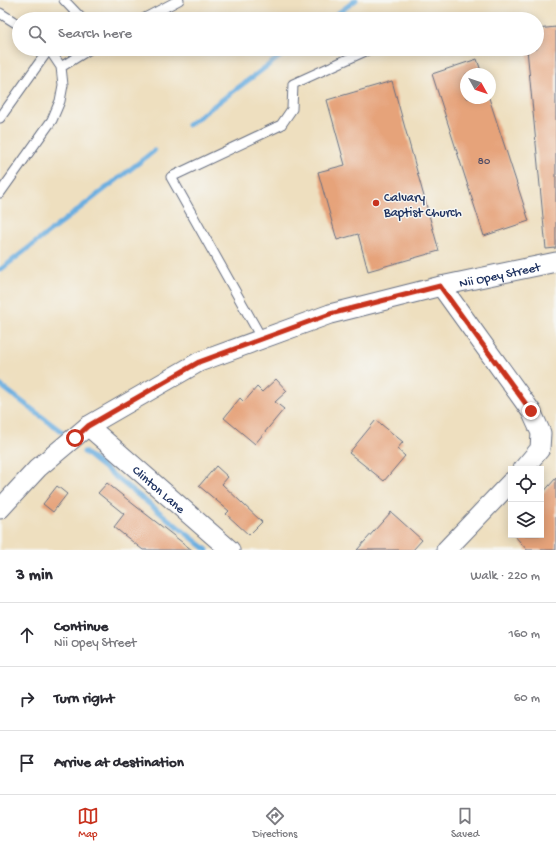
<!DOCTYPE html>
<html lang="en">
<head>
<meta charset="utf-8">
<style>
	body { margin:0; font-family:"Gochi Hand",sans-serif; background:#f7f7f7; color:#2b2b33 }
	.controls { position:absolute; right:12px; bottom:12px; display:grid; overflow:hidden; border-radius:0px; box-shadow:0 2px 10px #0003 }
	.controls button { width:36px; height:36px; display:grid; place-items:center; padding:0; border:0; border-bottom:1px solid #e1e1e2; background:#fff; color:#2b2b33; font:20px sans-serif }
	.compass { position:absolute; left:460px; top:68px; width:36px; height:36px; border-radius:50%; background:#fff; box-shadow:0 2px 10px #0003; rotate:130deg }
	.stop { position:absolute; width:12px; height:12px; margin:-9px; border:3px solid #c8321e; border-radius:50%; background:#fff }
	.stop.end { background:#c8321e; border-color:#fff; box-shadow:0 1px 4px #0008 }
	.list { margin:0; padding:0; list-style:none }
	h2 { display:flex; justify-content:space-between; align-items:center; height:52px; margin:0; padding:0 16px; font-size:17px }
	h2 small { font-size:13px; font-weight:400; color:#7c7c81 }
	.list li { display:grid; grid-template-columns:26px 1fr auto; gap:12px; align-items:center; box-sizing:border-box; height:64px; padding:0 16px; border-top:1px solid #e1e1e2 }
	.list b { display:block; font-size:15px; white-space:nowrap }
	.list p { margin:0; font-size:13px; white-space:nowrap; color:#7c7c81 }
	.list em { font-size:13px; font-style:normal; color:#7c7c81 }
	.icon { flex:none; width:22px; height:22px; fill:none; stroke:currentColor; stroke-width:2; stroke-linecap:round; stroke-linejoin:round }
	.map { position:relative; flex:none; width:556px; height:550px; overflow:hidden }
	.search { position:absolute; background:#fff; box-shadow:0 2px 10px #0003; left:12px; right:12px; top:12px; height:44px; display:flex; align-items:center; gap:10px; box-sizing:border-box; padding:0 14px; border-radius:22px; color:#7c7c81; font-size:15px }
	.sheet { height:244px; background:#fff }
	nav { display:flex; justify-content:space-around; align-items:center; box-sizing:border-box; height:56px; border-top:1px solid #e1e1e2; background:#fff; font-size:11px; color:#7c7c81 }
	nav a { display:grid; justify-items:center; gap:2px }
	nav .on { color:#c8321e }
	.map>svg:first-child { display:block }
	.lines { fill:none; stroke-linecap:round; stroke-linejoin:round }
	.stream { stroke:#6aaee0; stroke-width:5 }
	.building { fill:#e6a37a }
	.lane-casing { stroke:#656d80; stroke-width:11 }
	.street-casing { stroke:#656d80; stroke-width:21 }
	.lane { stroke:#fff; stroke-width:9 }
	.street { stroke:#fff; stroke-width:19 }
	.route { stroke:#c8321e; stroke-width:5 }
	.poi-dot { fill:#c8321e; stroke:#f6f6f2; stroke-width:1.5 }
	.labels { text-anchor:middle; stroke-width:3; stroke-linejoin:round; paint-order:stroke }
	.number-label { font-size:11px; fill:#4e4c65 }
	.poi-label { font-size:13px; fill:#1b2f5e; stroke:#f6f6f2; text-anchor:start }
	.street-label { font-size:13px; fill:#1b2f5e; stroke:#f6f6f2 }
</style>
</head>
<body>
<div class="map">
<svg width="556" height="550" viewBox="0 0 556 550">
	<rect width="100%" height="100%" fill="#f6f6f2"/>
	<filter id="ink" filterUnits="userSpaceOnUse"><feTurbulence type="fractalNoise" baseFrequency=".025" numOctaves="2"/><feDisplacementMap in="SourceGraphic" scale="8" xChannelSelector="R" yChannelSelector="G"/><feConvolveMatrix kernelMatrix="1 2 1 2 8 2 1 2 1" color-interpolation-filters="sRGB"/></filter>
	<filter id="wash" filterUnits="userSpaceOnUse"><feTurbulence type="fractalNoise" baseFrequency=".012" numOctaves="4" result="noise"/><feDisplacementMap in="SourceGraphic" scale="16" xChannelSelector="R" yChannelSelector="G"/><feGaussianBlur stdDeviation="0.9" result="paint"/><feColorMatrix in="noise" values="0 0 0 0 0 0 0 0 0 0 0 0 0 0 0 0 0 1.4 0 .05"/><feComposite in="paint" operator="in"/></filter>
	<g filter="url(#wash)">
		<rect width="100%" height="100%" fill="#eedfbf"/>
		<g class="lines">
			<!-- stream -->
			<path class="stream" d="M330,19L356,0
				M188,125L290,49
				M0,270L154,151
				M0,385L62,432
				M84,452L207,550"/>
		</g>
		<g id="blocks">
			<!-- building -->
			<path class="building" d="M556,27V248L546,249L527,49H537V29Z
				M477,59L482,74H466V98H489L529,221L484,236L432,74Z
				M392,81L439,251L368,271L358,234L337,240L318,172L345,165L327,100Z
				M276,379L287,391L275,402L284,409L255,444L224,418L240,398L244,402L257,387L262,392Z
				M376,420L403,442L397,449L405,456L384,481L349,453Z
				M216,466L228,477L222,484L262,522L249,535L226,514L229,511L199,486Z
				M556,478V550H527L514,535H541V495Z
				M107,483L133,504L192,550H143L114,527L124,514L98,493Z
				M57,486L67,494L53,512L43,504Z
				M391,512L422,540L413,550H357Z"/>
		</g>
	</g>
	<g filter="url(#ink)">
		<use href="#blocks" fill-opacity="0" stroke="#656d80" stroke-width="1"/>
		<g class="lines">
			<defs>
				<path id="lane" d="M64,0L82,19
					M0,13L19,25
					M143,19L179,0
					M61,67L90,49
					M0,118L49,49
					M0,193L52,120L60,101L63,85L61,67L49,49
					M262,339L171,177L281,125L292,109L293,84L370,49"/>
				<g id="street">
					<path d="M441,286L531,411L541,433L540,449L523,469"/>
					<path id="s1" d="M88,426L230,550"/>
					<path id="s2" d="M0,509L38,468L88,426L199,362L330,314L441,286L556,262"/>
					<path d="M446,550L511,482"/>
				</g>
			</defs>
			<!-- lane casing -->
			<use href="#lane" class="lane-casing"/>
			<!-- street casing -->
			<use href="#street" class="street-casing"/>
			<!-- lane -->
			<use href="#lane" class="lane"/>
			<!-- street -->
			<use href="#street" class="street"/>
		</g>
	</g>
	<g class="lines" filter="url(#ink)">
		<!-- route -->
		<path class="route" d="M75,438L88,426L199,362L330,314L440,286L531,411"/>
	</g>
	<!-- markers -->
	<circle class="poi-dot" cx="376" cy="203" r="4"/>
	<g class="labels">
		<!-- number labels -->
		<g class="number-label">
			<text x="484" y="164">80</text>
		</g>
		<!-- poi labels -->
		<g class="poi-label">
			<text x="384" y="201">Calvary<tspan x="384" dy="15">Baptist Church</tspan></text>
		</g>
		<!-- street labels -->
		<g class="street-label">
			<text dy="5" stroke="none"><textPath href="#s2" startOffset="563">Nii Opey Street</textPath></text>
			<text dy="5" stroke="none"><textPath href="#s1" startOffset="95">Clinton Lane</textPath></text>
		</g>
	</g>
</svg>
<div class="controls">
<button><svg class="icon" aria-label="locate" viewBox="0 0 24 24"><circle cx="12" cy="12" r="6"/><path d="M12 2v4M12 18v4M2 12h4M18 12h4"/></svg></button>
<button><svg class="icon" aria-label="layers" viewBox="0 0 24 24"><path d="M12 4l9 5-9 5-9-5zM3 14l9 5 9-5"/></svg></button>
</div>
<svg class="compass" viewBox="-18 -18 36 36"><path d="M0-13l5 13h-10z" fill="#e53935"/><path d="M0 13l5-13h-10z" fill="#7c7c81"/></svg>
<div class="stop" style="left:75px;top:438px"></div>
<div class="stop end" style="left:531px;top:411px"></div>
<div class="search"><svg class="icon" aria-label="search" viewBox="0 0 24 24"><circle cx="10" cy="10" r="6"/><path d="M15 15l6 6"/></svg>Search here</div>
</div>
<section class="sheet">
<h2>3 min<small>Walk · 220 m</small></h2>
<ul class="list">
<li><svg class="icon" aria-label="ahead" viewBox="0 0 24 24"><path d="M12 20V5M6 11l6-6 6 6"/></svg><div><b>Continue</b><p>Nii Opey Street</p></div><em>160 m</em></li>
<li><svg class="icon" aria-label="right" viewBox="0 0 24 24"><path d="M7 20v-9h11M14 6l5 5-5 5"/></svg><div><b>Turn right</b></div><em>60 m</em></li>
<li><svg class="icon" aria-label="arrive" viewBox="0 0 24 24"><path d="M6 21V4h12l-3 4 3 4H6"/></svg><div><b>Arrive at destination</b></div></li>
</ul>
</section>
<nav>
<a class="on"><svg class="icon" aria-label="map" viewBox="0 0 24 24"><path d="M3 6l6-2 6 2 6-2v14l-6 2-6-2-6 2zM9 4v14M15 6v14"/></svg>Map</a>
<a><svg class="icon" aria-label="directions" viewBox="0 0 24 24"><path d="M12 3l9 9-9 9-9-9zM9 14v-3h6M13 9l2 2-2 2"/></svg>Directions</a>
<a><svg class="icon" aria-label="saved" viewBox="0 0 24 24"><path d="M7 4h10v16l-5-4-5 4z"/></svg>Saved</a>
</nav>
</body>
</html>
